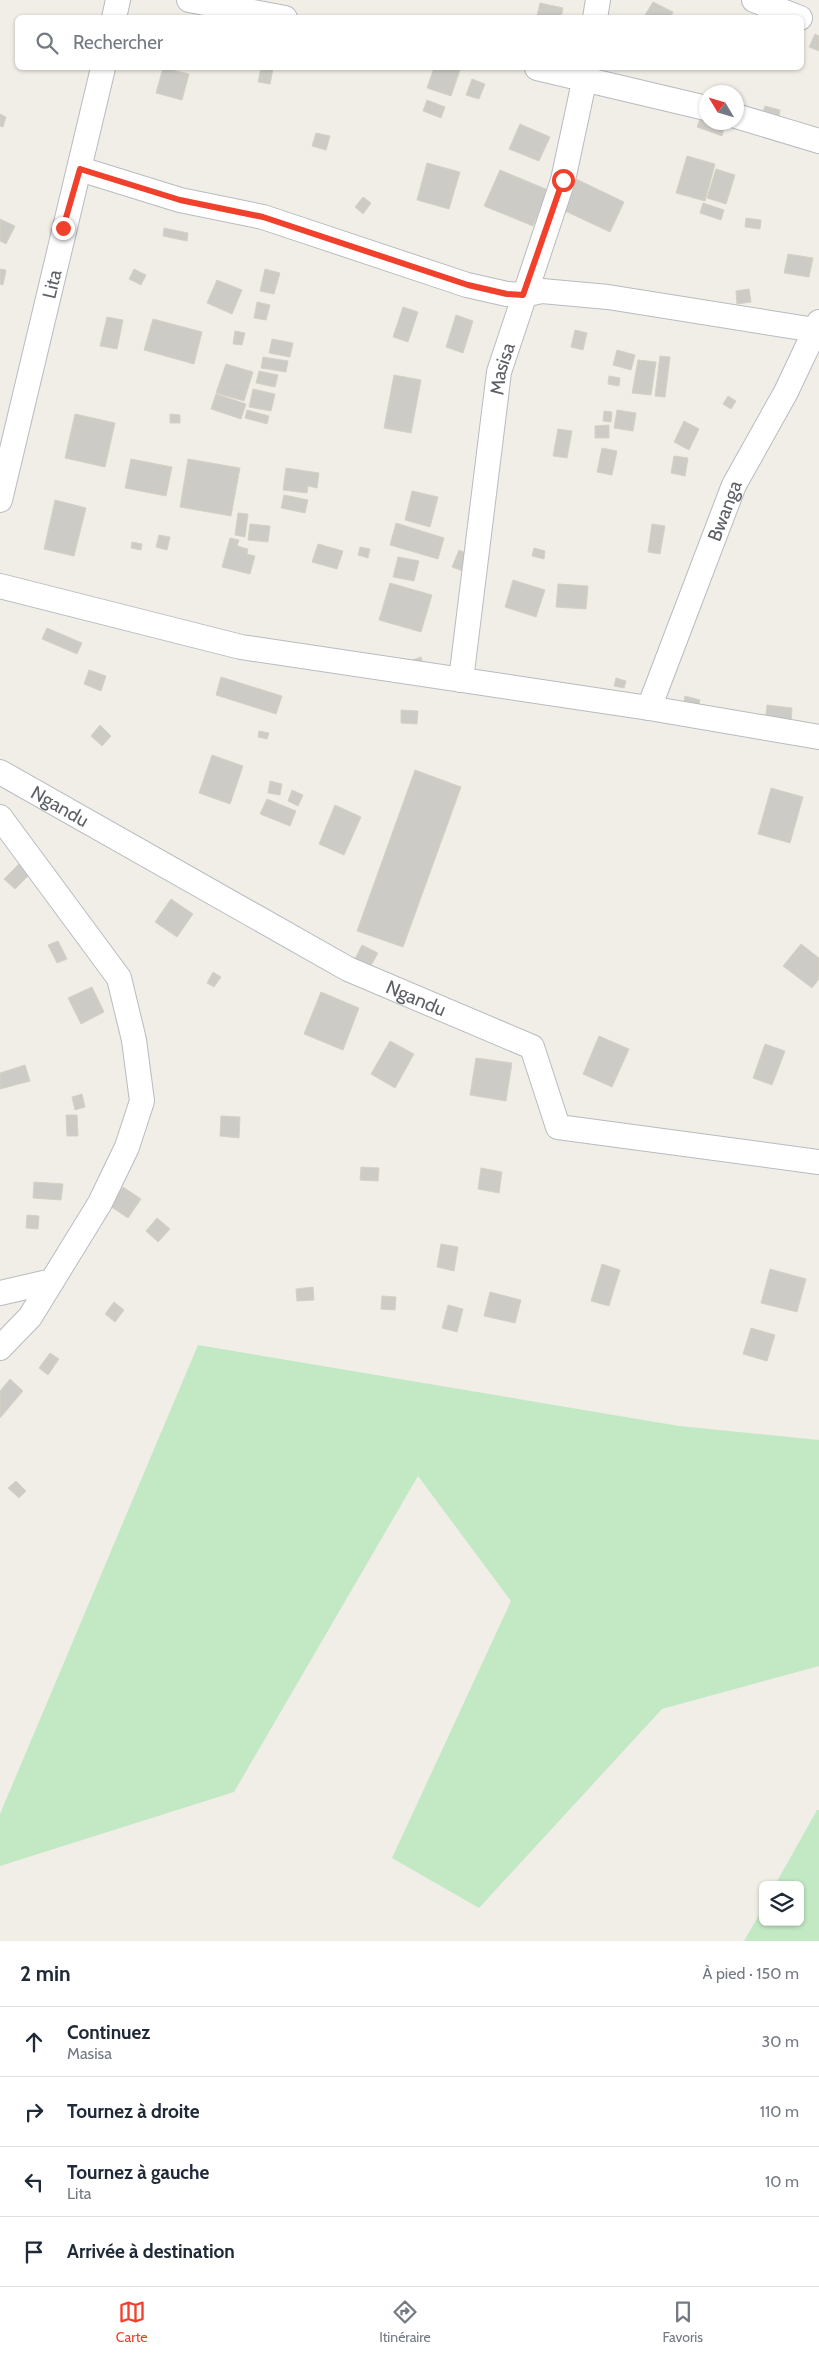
<!DOCTYPE html>
<html lang="fr">
<head>
<meta charset="utf-8">
<style>
	body { margin:0; font-family:Cabin,sans-serif; background:#f2f2f3; color:#1f2937 }
	.controls { position:absolute; right:15px; bottom:15px; display:grid; overflow:hidden; border-radius:8px; box-shadow:0 1px 4px #0004 }
	.controls button { width:45px; height:45px; display:grid; place-items:center; padding:0; border:0; border-bottom:1px solid #e0e1e3; background:#fff; color:#1f2937; font:25px sans-serif }
	.compass { position:absolute; left:699px; top:85px; width:45px; height:45px; border-radius:50%; background:#fff; box-shadow:0 1px 4px #0004; rotate:308deg }
	.stop { position:absolute; width:15px; height:15px; margin:-11px; border:4px solid #f1402b; border-radius:50%; background:#fff }
	.stop.end { background:#f1402b; border-color:#fff; box-shadow:0 1px 5px #0008 }
	.list { margin:0; padding:0; list-style:none }
	h2 { display:flex; justify-content:space-between; align-items:center; height:65px; margin:0; padding:0 20px; font-size:21px }
	h2 small { font-size:16px; font-weight:400; color:#747a83 }
	.list li { display:grid; grid-template-columns:32px 1fr auto; gap:15px; align-items:center; box-sizing:border-box; height:70px; padding:0 20px; border-top:1px solid #e0e1e3 }
	.list b { display:block; font-size:19px; white-space:nowrap }
	.list p { margin:0; font-size:16px; white-space:nowrap; color:#747a83 }
	.list em { font-size:16px; font-style:normal; color:#747a83 }
	.icon { flex:none; width:28px; height:28px; fill:none; stroke:currentColor; stroke-width:2; stroke-linecap:round; stroke-linejoin:round }
	.map { position:relative; flex:none; width:819px; height:1941px; overflow:hidden }
	.search { position:absolute; background:#fff; box-shadow:0 1px 4px #0004; left:15px; right:15px; top:15px; height:55px; display:flex; align-items:center; gap:12px; box-sizing:border-box; padding:0 18px; border-radius:8px; color:#747a83; font-size:19px }
	.sheet { height:345px; background:#fff }
	nav { display:flex; justify-content:space-around; align-items:center; box-sizing:border-box; height:70px; border-top:1px solid #e0e1e3; background:#fff; font-size:14px; color:#747a83 }
	nav a { display:grid; justify-items:center; gap:2px }
	nav .on { color:#f1402b }
	.map>svg:first-child { display:block }
	.green { fill:#c2e9c3 }
	.building { fill:#cdcbc5; stroke:#d6d1c4 }
	.lines { fill:none; stroke-linecap:round; stroke-linejoin:round }
	.street-casing { stroke:#b8bbc0; stroke-width:26 }
	.street { stroke:#fff; stroke-width:24 }
	.route { stroke:#f1402b; stroke-width:6 }
	.labels { text-anchor:middle; stroke-width:4; stroke-linejoin:round; paint-order:stroke }
	.street-label { font-size:19px; fill:#5d6167; stroke:#fff }
</style>
</head>
<body>
<div class="map">
<svg width="819" height="1941" viewBox="0 0 819 1941">
	<rect width="100%" height="100%" fill="#f0eee6"/>
	<!-- green -->
	<path class="green" d="M198,1345L679,1426L819,1440V1666L662,1709L479,1908L392,1858L511,1601L418,1476L234,1792L0,1866V1814Z
		M817,1810H819V1941H744L763,1908V1922H800V1885H775Z"/>
	<!-- building -->
	<path class="building" d="M653,2L673,12L670,18H650L645,15Z
		M540,3L563,8L561,18L537,16Z
		M815,34L819,36V51L809,47Z
		M163,68L189,74L182,100L156,93Z
		M261,68L273,69L270,84L258,82Z
		M434,68L460,70L451,96L427,88Z
		M472,79L485,84L479,99L466,95Z
		M427,100L445,107L441,118L423,111Z
		M765,106L780,110L779,116L763,112Z
		M703,110L706,112V122H726L722,136L697,127Z
		M0,114L6,117L3,127L0,126Z
		M520,124L550,137L539,161L509,149Z
		M316,133L330,136L326,150L312,146Z
		M687,156L715,164L705,201L676,193Z
		M427,163L460,172L449,209L417,200Z
		M716,169L735,175L726,204L707,198Z
		M500,170L548,190L533,226L484,206Z
		M576,179L624,202L610,232L563,210Z
		M363,197L371,203L363,214L355,207Z
		M703,203L724,210L721,220L700,213Z
		M746,218L761,220L760,229L745,227Z
		M0,219L15,226L6,244L0,241Z
		M164,228L188,233L187,241L163,236Z
		M788,254L813,258L809,277L784,273Z
		M0,269L6,270L3,285L0,284Z
		M134,269L146,275L141,285L129,279Z
		M265,269L280,273L274,294L260,291Z
		M217,280L242,290L232,314L207,303Z
		M749,289L751,302L737,304L736,291Z
		M257,302L270,305L266,320L254,318Z
		M403,307L418,312L408,342L393,337Z
		M456,315L473,321L463,353L446,347Z
		M107,317L123,320L117,349L100,346Z
		M153,319L202,332L194,364L144,350Z
		M575,330L587,333L583,350L571,347Z
		M235,331L245,333L242,345L233,344Z
		M272,339L293,343L290,357L269,353Z
		M617,350L635,355L631,370L613,365Z
		M660,356L670,357L665,397L655,396Z
		M263,357L288,361L286,372L261,368Z
		M638,360L656,362L651,395L632,393Z
		M226,364L253,372L244,401L216,393Z
		M259,371L278,375L275,387L256,383Z
		M394,375L421,380L411,433L384,428Z
		M609,376L620,378L619,386L608,384Z
		M253,389L275,394L271,411L249,407Z
		M216,394L246,404L241,419L211,409Z
		M728,396L736,401L731,409L723,404Z
		M247,410L269,416L267,424L245,418Z
		M617,410L636,413L633,431L614,428Z
		M604,411L612,412L611,422L603,421Z
		M75,414L115,423L105,467L65,458Z
		M170,414L180,415V423H170Z
		M684,421L699,429L689,450L674,442Z
		M609,425V438H595V426Z
		M558,429L572,431L567,458L553,456Z
		M602,448L617,451L612,475L597,472Z
		M674,456L688,458L685,476L671,473Z
		M131,459L172,467L166,496L125,488Z
		M188,459L240,468L231,516L180,507Z
		M286,468L319,473L317,488L308,486L307,493L283,490Z
		M412,491L438,497L430,527L405,520Z
		M284,495L308,500L305,513L281,508Z
		M55,500L86,508L74,556L44,549Z
		M238,513L248,514L245,537L235,535Z
		M396,523L444,538L438,559L390,545Z
		M250,524L270,526L268,542L248,540Z
		M652,524L665,526L660,554L648,552Z
		M159,535L170,537L167,550L156,547Z
		M230,538L239,540L237,546L248,549L247,554L255,556L250,574L222,567Z
		M132,542L142,544L141,550L131,548Z
		M318,544L343,551L337,569L312,562Z
		M360,547L370,549L368,558L358,555Z
		M534,548L545,551L544,559L532,556Z
		M459,550L472,556L465,572L452,567Z
		M398,557L419,561L414,581L393,577Z
		M513,580L545,590L536,617L505,607Z
		M390,583L432,595L421,632L379,620Z
		M558,584L588,586L586,609L556,607Z
		M47,628L82,643L77,654L42,639Z
		M421,657L423,664L404,663Z
		M89,670L106,676L101,691L84,684Z
		M221,677L282,696L276,714L216,695Z
		M616,678L626,681L624,688L614,686Z
		M685,696L700,700L698,710L683,707Z
		M767,705L792,708L791,724L765,722Z
		M401,710L418,711L417,724L401,723Z
		M100,725L111,736L102,746L91,736Z
		M259,731L269,733L267,739L258,737Z
		M212,755L243,766L230,804L199,793Z
		M415,770L461,787L403,947L357,931Z
		M270,781L282,784L280,795L268,793Z
		M771,788L803,797L790,843L758,834Z
		M292,790L303,795L298,806L288,801Z
		M267,799L296,811L290,826L260,814Z
		M335,805L361,817L344,855L319,844Z
		M20,863L31,873L15,889L4,879Z
		M171,899L193,914L177,937L155,922Z
		M58,941L67,959L57,963L48,945Z
		M801,944L819,958V979L812,988L783,966Z
		M362,945L378,953L370,967L355,959Z
		M213,972L221,977L214,987L207,983Z
		M92,987L104,1012L81,1024L68,998Z
		M321,992L359,1008L343,1050L304,1034Z
		M599,1036L629,1049L612,1087L583,1074Z
		M390,1041L414,1054L395,1088L371,1074Z
		M765,1044L785,1051L772,1085L753,1078Z
		M476,1058L512,1063L506,1101L470,1095Z
		M25,1065L30,1081L0,1089V1073Z
		M82,1094L85,1107L75,1110L72,1097Z
		M66,1115H77L78,1136H67Z
		M221,1116L240,1117L239,1138L220,1136Z
		M361,1167L379,1168L378,1181L360,1180Z
		M481,1168L502,1172L499,1193L478,1189Z
		M34,1182L63,1184L61,1200L33,1198Z
		M123,1187L141,1199L128,1218L110,1206Z
		M27,1215L39,1216L38,1229L26,1228Z
		M157,1218L170,1229L158,1242L146,1231Z
		M441,1244L458,1247L454,1271L437,1267Z
		M602,1264L620,1270L609,1306L591,1301Z
		M770,1269L806,1279L797,1312L761,1303Z
		M313,1287L314,1300L297,1301L296,1289Z
		M490,1292L521,1300L515,1323L484,1316Z
		M382,1296L396,1297L395,1310L381,1309Z
		M114,1302L124,1310L115,1322L105,1314Z
		M448,1305L463,1309L457,1332L442,1328Z
		M751,1328L775,1335L767,1361L743,1354Z
		M50,1353L59,1359L48,1375L39,1368Z
		M10,1379L23,1391L0,1418V1391Z
		M16,1481L26,1491L19,1498L8,1488Z"/>
	<g class="lines">
		<defs>
			<g id="street">
				<path d="M189,0L285,18"/>
				<path d="M754,0L800,18"/>
				<path d="M114,18L118,0"/>
				<path d="M595,18L598,0"/>
				<path d="M537,68L706,108"/>
				<path d="M736,116L819,141"/>
				<path d="M80,169L180,200L263,217L467,285L507,294L523,295L542,291L608,297L815,330"/>
				<path id="s1" d="M0,500L103,68"/>
				<path d="M0,586L241,647L649,708L819,737"/>
				<path id="s2" d="M461,680L499,372L563,180L587,68"/>
				<path id="s3" d="M649,708L734,485L786,392L819,322"/>
				<path id="s4" d="M0,772L348,969L532,1047L558,1127L819,1162"/>
				<path d="M0,817L119,978L134,1040L142,1101L127,1147L100,1203L30,1317L0,1348"/>
				<path d="M0,1293L52,1281"/>
			</g>
		</defs>
		<!-- street casing -->
		<use href="#street" class="street-casing"/>
		<!-- street -->
		<use href="#street" class="street"/>
	</g>
	<g class="lines">
		<!-- route -->
		<path class="route" d="M63,228L80,169L180,200L263,217L468,285L507,294L523,295L563,180"/>
	</g>
	<g class="labels">
		<!-- street labels -->
		<g class="street-label">
			<text dy="7" stroke="none"><textPath href="#s1" startOffset="222">Lita</textPath></text>
			<text dy="7" stroke="none"><textPath href="#s2" startOffset="314">Masisa</textPath></text>
			<text dy="7" stroke="none"><textPath href="#s3" startOffset="211">Bwanga</textPath></text>
			<text dy="7" stroke="none"><textPath href="#s4" startOffset="69">Ngandu</textPath></text>
			<text dy="7" stroke="none"><textPath href="#s4" startOffset="474">Ngandu</textPath></text>
		</g>
	</g>
</svg>
<div class="controls">
<button><svg class="icon" aria-label="layers" viewBox="0 0 24 24"><path d="M12 4l9 5-9 5-9-5zM3 14l9 5 9-5"/></svg></button>
</div>
<svg class="compass" viewBox="-18 -18 36 36"><path d="M0-13l5 13h-10z" fill="#e53935"/><path d="M0 13l5-13h-10z" fill="#747a83"/></svg>
<div class="stop" style="left:563px;top:180px"></div>
<div class="stop end" style="left:63px;top:228px"></div>
<div class="search"><svg class="icon" aria-label="search" viewBox="0 0 24 24"><circle cx="10" cy="10" r="6"/><path d="M15 15l6 6"/></svg>Rechercher</div>
</div>
<section class="sheet">
<h2>2 min<small>À pied · 150 m</small></h2>
<ul class="list">
<li><svg class="icon" aria-label="ahead" viewBox="0 0 24 24"><path d="M12 20V5M6 11l6-6 6 6"/></svg><div><b>Continuez</b><p>Masisa</p></div><em>30 m</em></li>
<li><svg class="icon" aria-label="right" viewBox="0 0 24 24"><path d="M7 20v-9h11M14 6l5 5-5 5"/></svg><div><b>Tournez à droite</b></div><em>110 m</em></li>
<li><svg class="icon" aria-label="left" viewBox="0 0 24 24"><path d="M17 20v-9H6M10 6l-5 5 5 5"/></svg><div><b>Tournez à gauche</b><p>Lita</p></div><em>10 m</em></li>
<li><svg class="icon" aria-label="arrive" viewBox="0 0 24 24"><path d="M6 21V4h12l-3 4 3 4H6"/></svg><div><b>Arrivée à destination</b></div></li>
</ul>
</section>
<nav>
<a class="on"><svg class="icon" aria-label="map" viewBox="0 0 24 24"><path d="M3 6l6-2 6 2 6-2v14l-6 2-6-2-6 2zM9 4v14M15 6v14"/></svg>Carte</a>
<a><svg class="icon" aria-label="directions" viewBox="0 0 24 24"><path d="M12 3l9 9-9 9-9-9zM9 14v-3h6M13 9l2 2-2 2"/></svg>Itinéraire</a>
<a><svg class="icon" aria-label="saved" viewBox="0 0 24 24"><path d="M7 4h10v16l-5-4-5 4z"/></svg>Favoris</a>
</nav>
</body>
</html>
